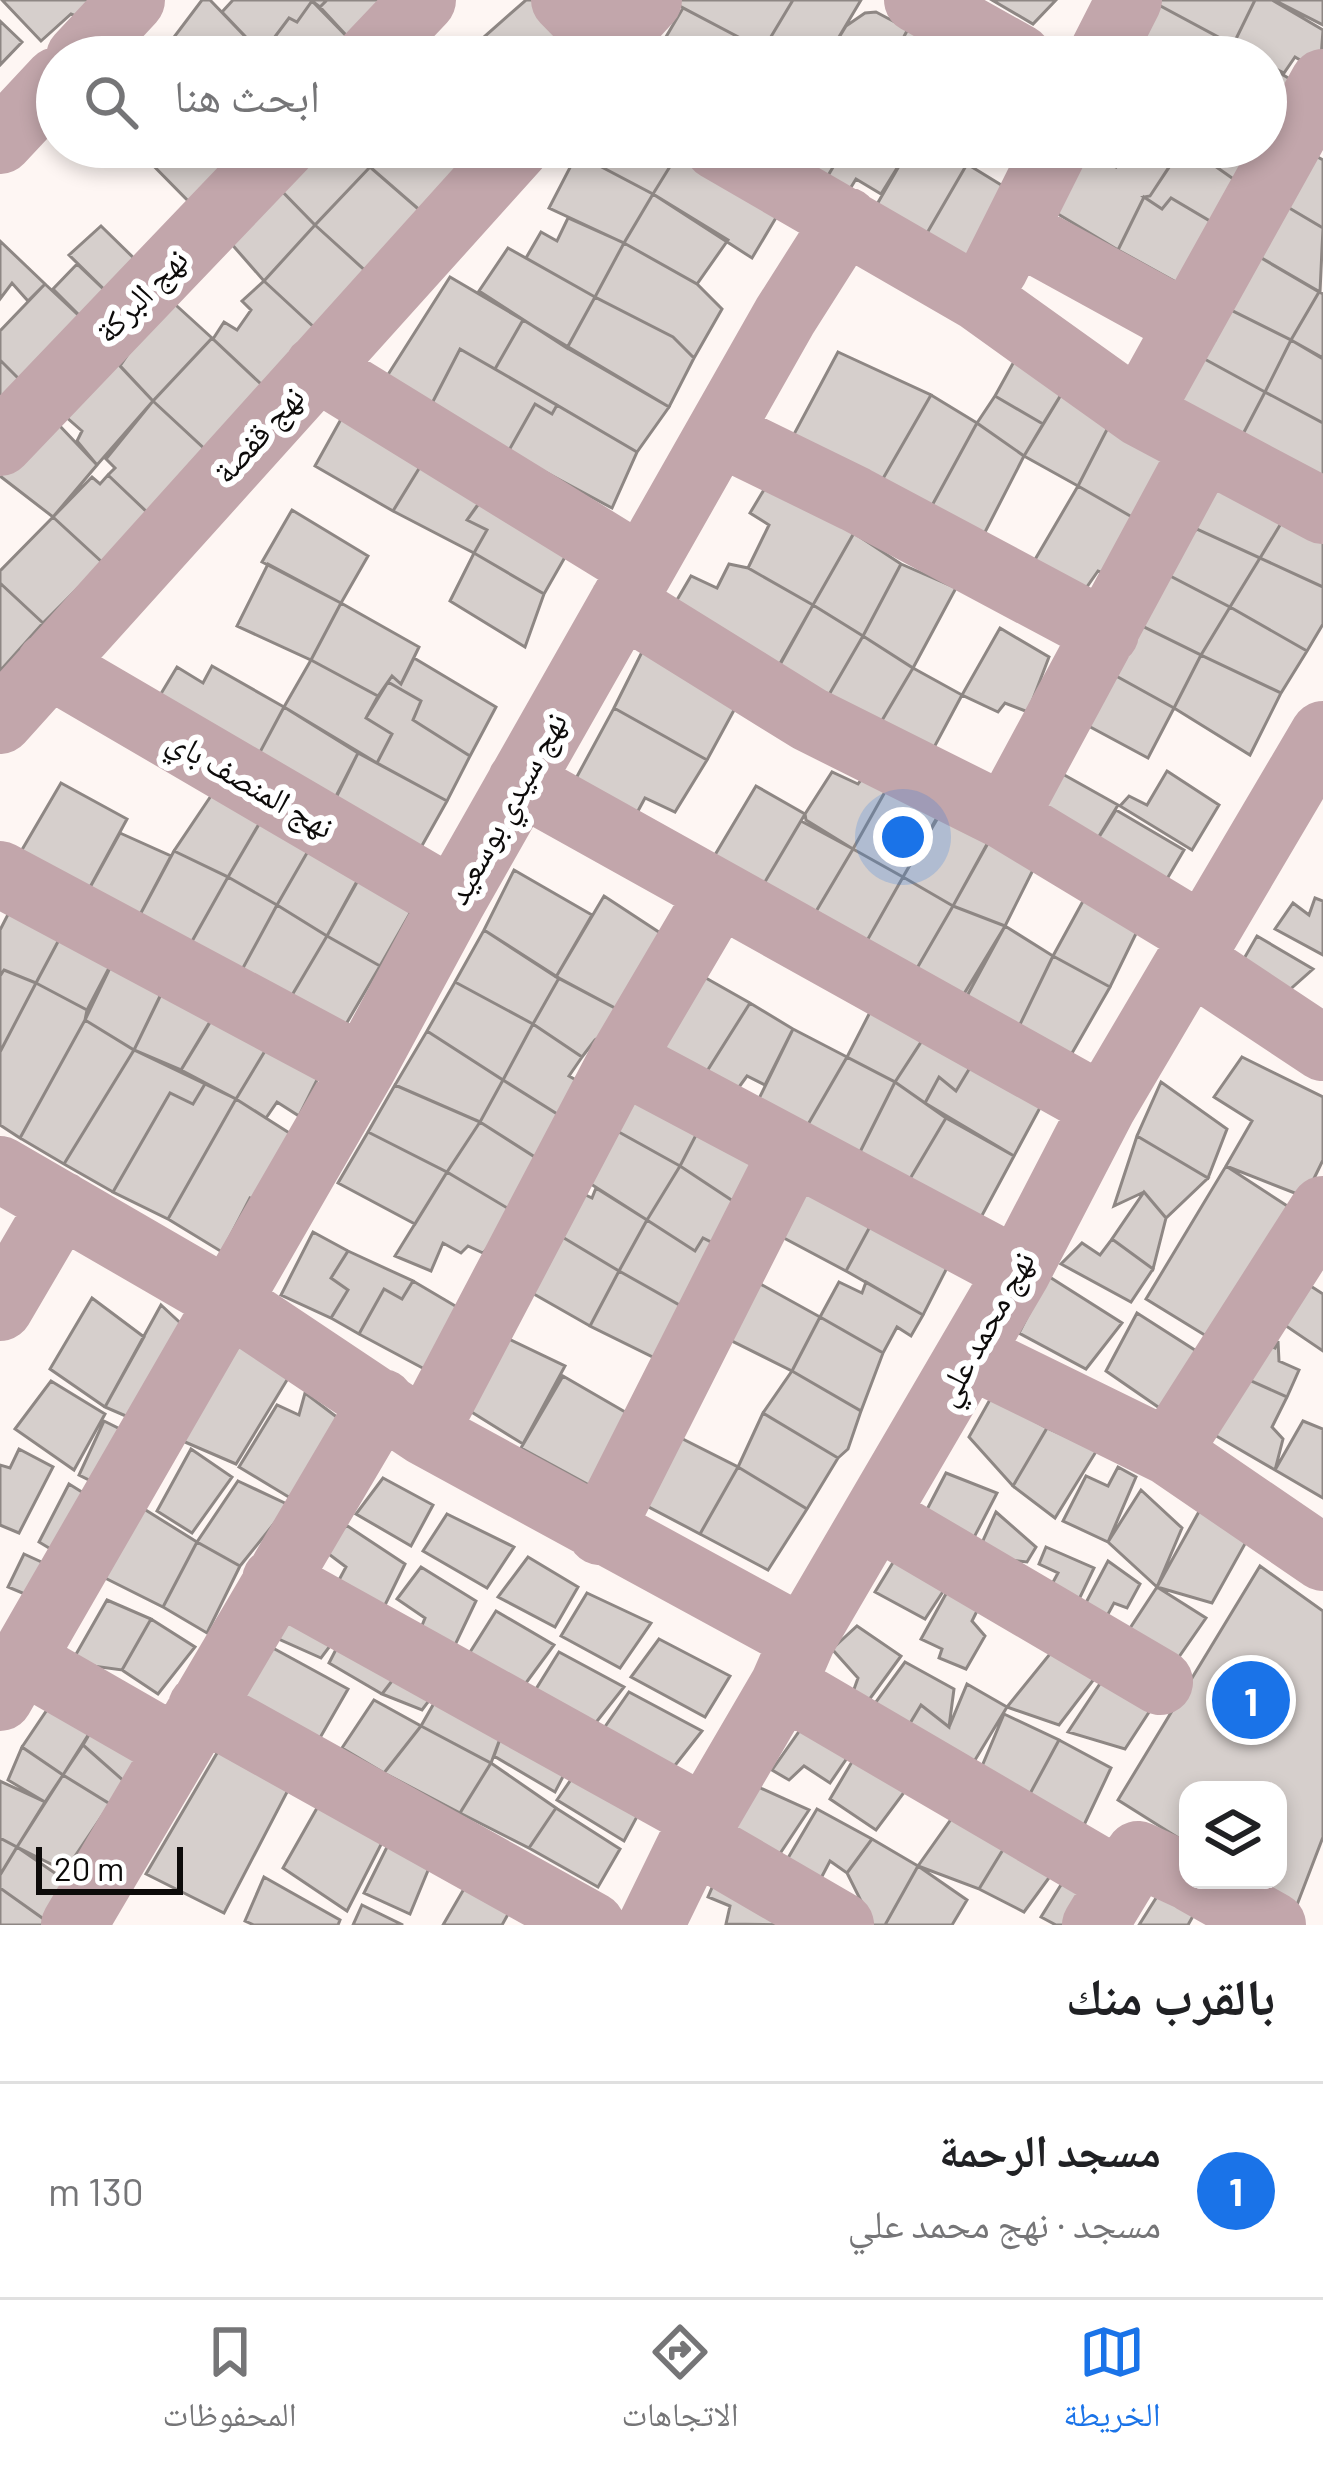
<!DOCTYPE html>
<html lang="ar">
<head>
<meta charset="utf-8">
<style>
	body { margin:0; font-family:Barlow,"Noto Naskh Arabic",sans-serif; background:#f2f2f2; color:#202124; direction:rtl }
	.controls { position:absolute; right:36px; bottom:36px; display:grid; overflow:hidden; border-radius:24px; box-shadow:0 6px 18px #0003 }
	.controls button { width:108px; height:108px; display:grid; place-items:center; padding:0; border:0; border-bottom:3px solid #e0e0e0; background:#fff; color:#202124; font:60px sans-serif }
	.scale { position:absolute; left:36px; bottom:30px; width:147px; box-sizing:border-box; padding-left:12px; border:6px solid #0d0b0a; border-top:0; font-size:33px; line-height:42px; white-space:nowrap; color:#0d0b0a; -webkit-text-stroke:9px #fff; paint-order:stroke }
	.you { position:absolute; left:903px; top:837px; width:42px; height:42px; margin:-30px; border:9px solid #fff; border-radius:50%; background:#1a73e8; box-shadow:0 0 0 18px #1a73e833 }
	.badge { display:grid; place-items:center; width:78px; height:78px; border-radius:50%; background:#1a73e8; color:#fff; font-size:39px; font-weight:700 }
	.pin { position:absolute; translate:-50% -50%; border:6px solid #fff; box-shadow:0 3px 12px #0006 }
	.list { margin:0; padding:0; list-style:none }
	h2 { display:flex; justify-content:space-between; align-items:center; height:156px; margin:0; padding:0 48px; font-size:51px }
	h2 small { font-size:39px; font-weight:400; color:#757577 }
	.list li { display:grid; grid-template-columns:78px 1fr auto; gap:36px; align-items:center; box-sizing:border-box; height:216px; padding:0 48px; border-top:3px solid #e0e0e0 }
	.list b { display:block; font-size:45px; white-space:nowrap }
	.list p { margin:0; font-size:39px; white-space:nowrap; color:#757577 }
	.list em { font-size:39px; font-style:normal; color:#757577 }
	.icon { flex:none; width:66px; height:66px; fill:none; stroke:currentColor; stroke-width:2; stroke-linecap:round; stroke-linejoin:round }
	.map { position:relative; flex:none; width:1323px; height:1925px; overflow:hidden; direction:ltr }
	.search { position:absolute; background:#fff; box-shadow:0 6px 18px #0003; left:36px; right:36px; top:36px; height:132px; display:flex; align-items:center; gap:30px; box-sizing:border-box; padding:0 42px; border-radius:66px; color:#757577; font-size:45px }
	.sheet { height:372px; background:#fff }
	nav { display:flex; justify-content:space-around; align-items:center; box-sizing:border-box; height:168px; border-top:3px solid #e0e0e0; background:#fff; font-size:33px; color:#757577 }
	nav a { display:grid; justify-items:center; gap:6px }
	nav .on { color:#1a73e8 }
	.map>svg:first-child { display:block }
	.building { fill:#d6cfcc; stroke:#8e8784; stroke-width:3 }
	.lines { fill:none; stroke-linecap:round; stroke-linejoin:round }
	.minor { stroke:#c2a6ab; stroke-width:66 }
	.labels { text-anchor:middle; stroke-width:12; stroke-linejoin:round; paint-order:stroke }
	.street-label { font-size:33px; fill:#0d0b0a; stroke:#fff }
</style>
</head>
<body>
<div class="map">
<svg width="1323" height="1925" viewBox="0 0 1323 1925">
	<rect width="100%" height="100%" fill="#fef6f3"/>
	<!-- building -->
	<path class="building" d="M2,0H95L81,18L71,14L41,41Z
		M202,0H210L262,54L259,57H159Z
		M233,0H327L320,7L312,1L297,22L289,18L262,54L222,12Z
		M327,0H400L358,48L320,7Z
		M526,0H534L577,43L562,57H490L476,44Z
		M676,0H793L763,50L674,3Z
		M793,0H861L827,57H775L763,50Z
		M992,0H1056L1033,24Z
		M1157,0H1255L1233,45L1155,3Z
		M1255,0H1272L1323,30L1320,72L1295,57L1284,73L1266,64V57H1254L1233,45Z
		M1274,0H1323V25Z
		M312,1L358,48L350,57H264L262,54L289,18L297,22Z
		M1155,3L1233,45L1227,57H1143L1128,49Z
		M683,8L763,50L759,57H690L663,42Z
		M876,12L908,29L893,57H827L846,26L865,13Z
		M0,21L22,42L0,65Z
		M908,29L951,57H893Z
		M663,42L690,57H654Z
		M1266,65L1307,89L1266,135Z
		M135,147H236L250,163L202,215Z
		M297,147H351L370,167L315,225L274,183Z
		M351,147H388L370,167Z
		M388,147H458L471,161L423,213L370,167Z
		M582,147H682L653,194L577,154Z
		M682,147H690L780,211L752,258L653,194Z
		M777,147H845L823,184Z
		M845,147H910L881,194L856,179L845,197L823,184Z
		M910,147H934L967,164L923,240L872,213Z
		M934,147H976L967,164Z
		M1080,147H1128L1116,167Z
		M1128,147H1182L1150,196L1144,197L1118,250L1048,208L1079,149L1116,167Z
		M1188,147H1266L1249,190Z
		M1188,147L1249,190L1220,227L1171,198L1162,209L1144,197L1150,196L1182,148Z
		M1301,148L1323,160V228L1274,199Z
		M577,154L653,194L624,243L549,208Z
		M967,164L1021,197L980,272L923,240Z
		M370,167L423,213L369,274L315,225Z
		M274,183L315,225L264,281L222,233Z
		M653,194L728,240L697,284L624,243Z
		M1144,197L1162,209L1171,198L1220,227L1194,292L1118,250Z
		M1274,199L1323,228L1320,292L1246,249Z
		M568,218L624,243L595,297L526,258L541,232L557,241Z
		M315,225L369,274L317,330L264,281Z
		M101,226L145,269L116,301L69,255Z
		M0,241L45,284L28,301L12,283L0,299Z
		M624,243L697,284L722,309L694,358L673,337L595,297Z
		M508,248L595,297L567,348L479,291Z
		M1246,249L1319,292L1291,340L1215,302Z
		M77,264L116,301L91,327L53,289Z
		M450,277L523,320L495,369L460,349L427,413L382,384Z
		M264,281L317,330L262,385L213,339L224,322L237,330L251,310L242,301Z
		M45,284L91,327L31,391L0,360V331Z
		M1319,292L1323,294V358L1291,340Z
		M167,297L212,338L153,401L120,366Z
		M595,297L673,337L694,358L669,407L567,348Z
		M1215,302L1291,340L1265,392L1188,350Z
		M523,320L669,407L637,452L495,369Z
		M212,338L262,385L207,451L153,401Z
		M1291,340L1323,359V423L1265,392Z
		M460,349L557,405L552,414L535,404L508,452L427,413Z
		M1021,349L1070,380L1043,424L995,396Z
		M1188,350L1265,392L1231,457L1153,414Z
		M838,352L931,395L881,482L793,436Z
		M110,355L153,401L97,465L77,441L82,431L65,416Z
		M0,360L31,391L0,425Z
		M1070,380L1116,412L1078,486L1024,456Z
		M1265,392L1323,423V486L1231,457Z
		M931,395L977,423L929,511L881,482Z
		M995,396L1043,424L1024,456L977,423Z
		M153,401L207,451L149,514L108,475L115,468L106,459Z
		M350,403L431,449L393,511L315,466Z
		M535,404L552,414L557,405L637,452L612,508L508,452Z
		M1116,412L1177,444L1139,521L1078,486Z
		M57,423L97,465L53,517L0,476L19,451Z
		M977,423L1024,456L983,536L929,511Z
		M431,449L493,483L467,520L487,530L474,553L393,511Z
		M1212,460L1294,502L1260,558L1173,518Z
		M774,473L854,533L813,605L748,568L769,525L750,513Z
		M108,475L149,514L103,563L53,517L92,477L100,484Z
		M1078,486L1139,521L1108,575L1098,571L1084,591L1033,563Z
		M486,494L573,543L544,594L474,553L487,530L467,520Z
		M1294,502L1323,520V587L1260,558Z
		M292,510L368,556L341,603L262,562Z
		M53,517L103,563L43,623L0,583V571Z
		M1197,529L1260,558L1230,607L1151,566Z
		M854,533L901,564L863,636L813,605Z
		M474,553L544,594L525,647L450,601Z
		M1260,558L1323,587V624L1307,651L1230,607Z
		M268,564L341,603L311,660L237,626Z
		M729,564L748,568L813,605L777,670L664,622L691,576L717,588Z
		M901,564L956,588L913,668L863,636Z
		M1151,566L1230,607L1201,655L1124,617Z
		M0,583L43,623L0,671Z
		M341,603L419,647L401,684L392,676L378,696L311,660Z
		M813,605L863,636L819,712L769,683Z
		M1230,607L1307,651L1281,693L1201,655Z
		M1124,617L1201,655L1174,708L1098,666Z
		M1000,628L1049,657L1028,712L1005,703L998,712L962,695Z
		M651,634L746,688L707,760L614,708Z
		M863,636L913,668L871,739L819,712Z
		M1201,655L1281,693L1250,755L1174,708Z
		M414,658L496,707L470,756L413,720L421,701L388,682L392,676L401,684Z
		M311,660L378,696L366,718L392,734L377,763L284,707Z
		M212,666L284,707L251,769L150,712L177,667L203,683Z
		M1098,666L1174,708L1148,758L1068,715Z
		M913,668L962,695L923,768L871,739Z
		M388,682L421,701L413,720L470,756L447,801L377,763L392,734L366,718Z
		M284,707L358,753L327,816L251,769Z
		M614,708L707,760L675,812L645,798L632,822L567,795Z
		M358,753L447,801L415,858L329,810Z
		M871,767L895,774L853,849L806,820L805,814L832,772L858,784Z
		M1167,771L1219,805L1192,850L1120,806L1129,796L1147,805Z
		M1059,772L1118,805L1084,861L1029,826Z
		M895,774L947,800L903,877L853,849Z
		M221,781L273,800L228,877L174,851Z
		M61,783L127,819L83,900L16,860Z
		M756,786L805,814L756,897L706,870Z
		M1116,810L1184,850L1154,901L1084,861Z
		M265,814L315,839L277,905L228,877Z
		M939,816L997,827L953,906L903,877Z
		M801,821L853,849L808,925L756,897Z
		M120,833L171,856L134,926L83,900Z
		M992,835L1037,862L1005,926L953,906Z
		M315,839L366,866L327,936L277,905Z
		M853,849L903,877L860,953L808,925Z
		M174,851L228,877L186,952L134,926Z
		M368,861L421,894L380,966L327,936Z
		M514,870L592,915L556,977L484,930Z
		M228,877L277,905L237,979L186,952Z
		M903,877L953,906L909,982L860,953Z
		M1094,881L1147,911L1110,987L1053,956Z
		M20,891L61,936L36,983L4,970L0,976V930Z
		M604,896L674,942L632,1017L556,977Z
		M1315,898L1323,901V955L1275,929L1293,903L1309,915Z
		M277,905L327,936L285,1007L237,979Z
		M953,906L1005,926L960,1009L909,982Z
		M1005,926L1053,956L1011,1043L956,1007Z
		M484,930L559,978L533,1024L455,982Z
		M61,936L120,947L87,1010L36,983Z
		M327,936L380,966L335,1043L285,1007Z
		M1257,936L1313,969L1277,1001L1234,976Z
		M120,947L171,974L134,1050L85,1020Z
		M1053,956L1110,987L1064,1067L1011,1043Z
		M4,970L36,983L0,1052V976Z
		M697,973L750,1003L702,1079L653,1043Z
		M559,978L632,1017L595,1040L582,1057L533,1024Z
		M455,982L533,1024L503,1080L427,1031Z
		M36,983L87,1010L85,1020L20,1138L0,1125V1052Z
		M883,987L925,1036L895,1082L847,1057Z
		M161,994L212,1019L181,1070L134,1050Z
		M750,1003L793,1029L765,1085L747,1076L734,1094L702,1079Z
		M214,1015L268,1046L236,1099L181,1070Z
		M85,1020L134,1050L64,1164L20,1138Z
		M533,1024L582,1057L569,1076L590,1088L570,1122L503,1080Z
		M793,1029L847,1057L799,1140L752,1113Z
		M427,1031L503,1080L480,1122L395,1085Z
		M925,1036L983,1046L956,1091L939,1077L925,1103L895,1082Z
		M268,1046L327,1060L299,1116L277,1102L266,1118L236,1099Z
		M983,1046L1042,1104L1014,1156L925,1103L939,1077L956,1091Z
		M134,1050L205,1084L193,1104L170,1093L113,1192L64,1164Z
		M847,1057L895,1082L856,1160L799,1140Z
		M1242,1057L1323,1097V1160L1305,1197L1226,1166L1252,1121L1214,1097Z
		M637,1071L709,1110L680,1166L608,1126Z
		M503,1080L570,1122L549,1166L480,1122Z
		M895,1082L946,1118L901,1194L852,1168Z
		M1161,1082L1227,1129L1208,1178L1137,1136Z
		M205,1084L236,1099L168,1219L113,1192L170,1093L193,1104Z
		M395,1085L480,1122L447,1172L368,1132Z
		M236,1099L291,1134L259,1202L250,1198L222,1252L168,1219Z
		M709,1110L785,1159L748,1211L680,1166Z
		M946,1118L1014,1156L972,1234L901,1194Z
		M480,1122L549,1166L519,1215L447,1172Z
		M608,1126L680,1166L647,1220L580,1177Z
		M368,1132L447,1172L415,1224L338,1183Z
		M1137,1136L1208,1178L1166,1218L1144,1192L1114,1206Z
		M680,1166L748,1211L723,1248L703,1238L695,1251L647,1220Z
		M1226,1166L1295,1211L1216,1342L1146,1299Z
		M447,1172L519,1215L483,1253L468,1246L461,1253L443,1243L431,1271L395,1256Z
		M805,1175L880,1208L846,1271L767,1229Z
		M571,1188L592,1198L596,1188L647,1220L619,1271L549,1229Z
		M1144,1192L1166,1218L1153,1269L1112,1239Z
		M880,1208L954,1254L923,1315L846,1271Z
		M647,1220L695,1251L703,1238L723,1248L699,1316L619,1271Z
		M549,1229L619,1271L590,1326L518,1285Z
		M313,1232L348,1251L331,1278L348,1290L331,1318L281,1295Z
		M1112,1239L1153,1269L1131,1302L1061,1264L1082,1243L1100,1255Z
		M348,1251L413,1281L402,1299L384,1289L359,1334L331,1318L348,1290L331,1278Z
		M619,1271L699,1316L667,1364L590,1326Z
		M1292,1274L1323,1294V1351L1267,1313Z
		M746,1276L820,1317L792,1371L714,1332Z
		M1048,1276L1122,1323L1086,1369L1019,1333Z
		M413,1281L474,1317L445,1380L359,1334L384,1289L402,1299Z
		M839,1282L862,1293L866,1282L923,1315L911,1336L897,1327L883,1353L820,1317Z
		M92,1298L144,1337L105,1407L50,1369Z
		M161,1305L189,1331L142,1423L105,1407Z
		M1137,1313L1212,1361L1177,1420L1106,1371Z
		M820,1317L883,1353L861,1411L792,1371Z
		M486,1328L565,1366L523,1444L449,1398Z
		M1254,1339L1275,1348L1278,1341L1279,1361L1299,1370L1287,1397L1238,1375Z
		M239,1342L290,1375L236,1464L178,1439Z
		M792,1371L861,1411L848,1449L838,1458L763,1413Z
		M1238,1375L1287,1397L1272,1427L1283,1439L1275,1470L1206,1430Z
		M563,1376L639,1420L600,1491L521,1448Z
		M51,1381L105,1414L74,1470L15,1429Z
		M305,1393L338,1418L292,1499L239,1467L277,1405L299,1415Z
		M992,1396L1047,1428L1013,1486L969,1437Z
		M763,1413L838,1458L807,1509L738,1467Z
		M104,1421L138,1438L111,1491L79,1475Z
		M1303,1421L1323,1429V1498L1275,1470Z
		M659,1427L738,1467L700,1534L624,1494Z
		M1047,1428L1097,1450L1055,1518L1013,1486Z
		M19,1449L53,1467L19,1533L0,1525V1465L10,1468Z
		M191,1449L232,1477L192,1533L157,1511Z
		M738,1467L807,1509L768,1570L700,1534Z
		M1118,1467L1136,1477L1108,1542L1063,1521L1086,1476L1108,1486Z
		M946,1473L997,1493L968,1549L921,1521Z
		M383,1478L433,1505L411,1546L356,1514Z
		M238,1481L289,1505L240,1566L197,1542Z
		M69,1484L98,1502L69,1560L39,1542Z
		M1141,1490L1182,1528L1157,1587L1108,1542Z
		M1201,1508L1246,1542L1212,1603L1157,1587Z
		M144,1509L197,1542L163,1607L101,1576Z
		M996,1512L1036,1547L1027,1562L976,1556Z
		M447,1514L514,1547L487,1588L423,1551Z
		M346,1525L405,1564L384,1607L339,1580L346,1567L326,1552Z
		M197,1542L240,1566L207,1633L163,1607Z
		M1046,1547L1094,1568L1073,1612L1045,1597L1058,1573L1039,1564Z
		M24,1554L61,1571L44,1602L8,1587Z
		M897,1556L946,1587L925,1619L875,1592Z
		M528,1557L578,1587L555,1627L498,1597Z
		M1108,1561L1140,1584L1127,1608L1114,1603L1101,1627L1080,1614Z
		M1260,1566L1323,1611V1837L1295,1910L1247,1880H1278V1790H1188V1844L1118,1800Z
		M421,1567L476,1601L455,1645L421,1628L425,1618L397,1599Z
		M1157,1587L1206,1618L1167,1674L1117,1648Z
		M947,1592L979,1607L972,1621L985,1636L966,1669L939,1658L942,1649L921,1639Z
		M587,1593L651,1623L620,1668L561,1636Z
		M107,1600L151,1619L122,1670L71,1663Z
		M293,1602L342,1630L321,1658L272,1636Z
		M496,1611L554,1645L523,1687L467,1657Z
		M151,1619L195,1647L158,1694L122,1670Z
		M857,1626L901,1656L866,1704L853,1692L858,1678L832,1649Z
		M346,1630L405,1664L382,1694L329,1663Z
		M659,1639L730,1676L705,1717L631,1677Z
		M1058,1644L1104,1666L1059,1725L1007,1707Z
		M271,1647L348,1689L317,1743L238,1697Z
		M559,1652L624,1687L590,1730L531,1697Z
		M905,1662L954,1689L949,1727L921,1705L900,1740L865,1717Z
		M405,1664L443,1682L422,1710L382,1694Z
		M1111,1667L1153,1706L1125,1749L1068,1732Z
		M445,1684L504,1728L491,1763L421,1726Z
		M967,1684L1007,1707L972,1765L900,1740L921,1705L949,1727Z
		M629,1692L702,1731L669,1773L600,1734Z
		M374,1700L421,1726L384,1773L342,1748Z
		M53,1701L97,1721L63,1775L22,1747Z
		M812,1713L858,1742L830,1783L804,1766L789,1780L772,1770Z
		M1004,1714L1059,1740L1025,1803L980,1771Z
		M97,1721L151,1749L125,1782L83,1745Z
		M421,1726L491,1763L460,1813L384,1773Z
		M504,1728L570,1763L555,1792L494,1756Z
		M230,1731L299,1769L224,1913L146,1874Z
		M1059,1740L1111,1768L1084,1825L1025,1803Z
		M83,1745L125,1782L110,1804L63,1775Z
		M862,1745L917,1775L876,1830L830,1799Z
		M22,1747L63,1775L45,1802L8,1780Z
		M491,1763L556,1808L529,1848L460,1813Z
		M581,1765L640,1811L624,1841L557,1800Z
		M63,1775L110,1804L65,1871L17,1847Z
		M0,1781L45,1802L17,1847L0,1838Z
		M754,1785L809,1810L771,1867L723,1841Z
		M329,1787L390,1827L347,1911L283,1868Z
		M964,1801L1015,1830L979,1889L918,1866Z
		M556,1808L620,1849L598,1887L529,1848Z
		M817,1809L872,1839L847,1873L830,1861L819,1882L778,1875Z
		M397,1827L429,1868L410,1914L364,1893Z
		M1015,1830L1062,1860L1024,1912L979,1889Z
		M0,1838L17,1847L0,1875Z
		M872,1839L918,1866L885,1925H873L847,1873Z
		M17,1847L65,1880L45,1920L0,1888V1875Z
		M1074,1864L1085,1925H1056L1041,1917Z
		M918,1866L967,1900L952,1925H885Z
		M472,1875L516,1900L502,1925H443Z
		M717,1876L798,1925L726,1924L730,1906L708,1897Z
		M264,1877L340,1920L338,1925H254L245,1921Z
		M1163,1887L1198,1907L1188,1925H1139Z
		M0,1888L45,1920L42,1925H0Z
		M362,1905L403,1925H353Z"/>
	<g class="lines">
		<!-- minor -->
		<path class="minor" d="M564,0L608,45
			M917,0L1019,57
			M79,57L132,0
			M369,57L423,0
			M597,57L649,0
			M1100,57L1129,0
			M0,141L57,80
			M717,147L978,298L1139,413L1323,511
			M1015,230L1188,325
			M995,269L1056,147
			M317,368L642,568
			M1139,413L1323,82
			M720,433L855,499L1106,633
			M0,443L283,147
			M622,603L809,719L1005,817L1202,936
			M49,665L453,901
			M0,721L517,147
			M520,782L1103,1107
			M1005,817L1204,448
			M0,874L363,1068
			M1192,961L1323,1048
			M621,1060L1018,1271
			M0,1169L226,1300L425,1433L803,1639
			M0,1308L61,1204
			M970,1355L1168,1452L1323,1558
			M425,1433L621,1060L718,895
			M1168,1452L1323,1209
			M877,1516L1160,1682
			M600,1532L792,1152
			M275,1580L704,1818
			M22,1660L177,1749
			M783,1685L1120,1882
			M0,1698L363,1068L453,901L785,316L846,220
			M201,1707L592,1925
			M693,1839L841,1925
			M1193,1880L1273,1925
			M74,1925L382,1402
			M651,1925L693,1839L783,1685L803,1639L1018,1271L1103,1107L1323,734
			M1095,1925L1138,1854L1188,1877"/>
	</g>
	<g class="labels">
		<!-- street labels -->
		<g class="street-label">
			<text transform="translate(141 295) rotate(-46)" y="12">نهج البركة</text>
			<text transform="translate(258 434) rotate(-48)" y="12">نهج قفصة</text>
			<text transform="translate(251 783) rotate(30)" y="12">نهج المنصف باي</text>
			<text transform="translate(506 808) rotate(-61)" y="12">نهج سيدي بوسعيد</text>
			<text transform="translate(984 1328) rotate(-61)" y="12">نهج محمد علي</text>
		</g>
	</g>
</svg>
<div class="controls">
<button><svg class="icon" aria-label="layers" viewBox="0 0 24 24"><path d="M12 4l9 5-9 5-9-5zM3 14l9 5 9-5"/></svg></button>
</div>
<div class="scale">20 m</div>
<div class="you"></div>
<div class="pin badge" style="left:1251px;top:1700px">1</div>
<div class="search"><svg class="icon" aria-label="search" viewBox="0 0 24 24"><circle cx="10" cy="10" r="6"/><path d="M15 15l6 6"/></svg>ابحث هنا</div>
</div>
<section class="sheet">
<h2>بالقرب منك<small></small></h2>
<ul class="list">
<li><span class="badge">1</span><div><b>مسجد الرحمة</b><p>مسجد · نهج محمد علي</p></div><em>130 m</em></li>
</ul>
</section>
<nav>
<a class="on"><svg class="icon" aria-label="map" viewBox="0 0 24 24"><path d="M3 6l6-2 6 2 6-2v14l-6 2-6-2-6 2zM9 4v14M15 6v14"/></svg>الخريطة</a>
<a><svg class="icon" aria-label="directions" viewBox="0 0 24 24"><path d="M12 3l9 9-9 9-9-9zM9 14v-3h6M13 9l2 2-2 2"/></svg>الاتجاهات</a>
<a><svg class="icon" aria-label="saved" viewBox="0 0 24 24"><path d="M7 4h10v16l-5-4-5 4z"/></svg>المحفوظات</a>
</nav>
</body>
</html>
